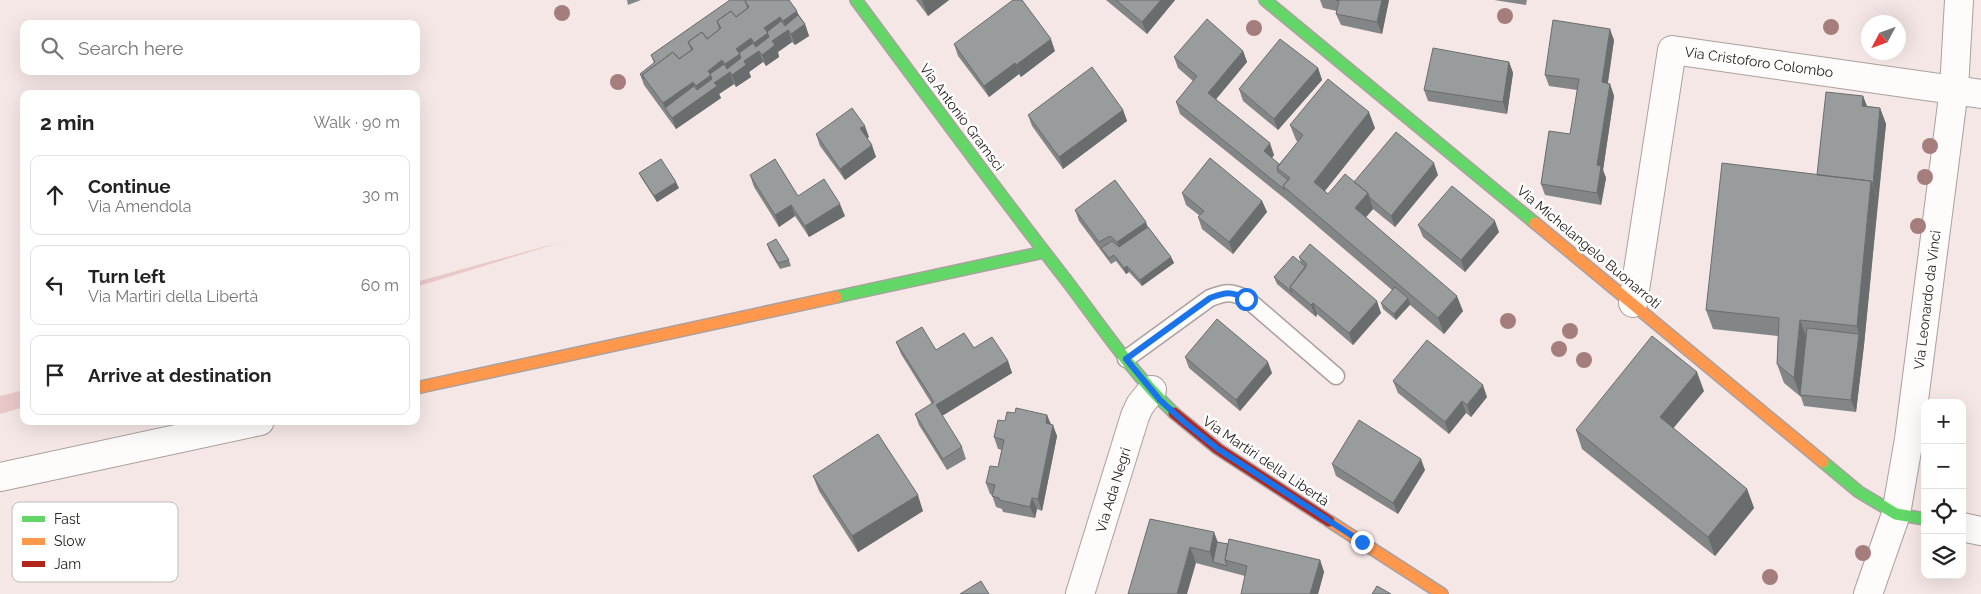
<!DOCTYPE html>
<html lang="en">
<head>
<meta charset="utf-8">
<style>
	body { margin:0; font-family:Raleway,sans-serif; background:#f6f6f6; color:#222 }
	.controls { position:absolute; right:15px; bottom:15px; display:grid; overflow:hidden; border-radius:10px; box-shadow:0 5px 20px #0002 }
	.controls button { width:45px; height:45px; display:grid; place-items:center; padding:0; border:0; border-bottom:1px solid #e0e0e0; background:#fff; color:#222; font:25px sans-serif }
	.compass { position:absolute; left:1861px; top:15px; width:45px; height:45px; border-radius:50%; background:#fff; box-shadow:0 5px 20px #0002; rotate:229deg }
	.stop { position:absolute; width:15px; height:15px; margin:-11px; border:4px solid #1a73e8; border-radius:50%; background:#fff }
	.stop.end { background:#1a73e8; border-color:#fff; box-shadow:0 1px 5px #0008 }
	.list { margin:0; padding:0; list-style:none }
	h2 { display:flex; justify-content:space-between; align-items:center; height:65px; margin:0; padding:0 20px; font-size:21px }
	h2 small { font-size:16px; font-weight:400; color:#767676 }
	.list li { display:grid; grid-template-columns:32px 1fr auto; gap:15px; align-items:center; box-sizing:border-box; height:80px; margin:0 10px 10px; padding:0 10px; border:1px solid #e0e0e0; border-radius:10px }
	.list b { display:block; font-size:19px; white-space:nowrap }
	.list p { margin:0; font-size:16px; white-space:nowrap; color:#767676 }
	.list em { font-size:16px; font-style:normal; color:#767676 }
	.icon { flex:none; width:28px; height:28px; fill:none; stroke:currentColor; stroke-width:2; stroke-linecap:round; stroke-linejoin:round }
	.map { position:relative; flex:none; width:1981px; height:594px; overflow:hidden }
	.search { position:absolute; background:#fff; box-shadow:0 5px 20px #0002; left:20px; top:20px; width:400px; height:55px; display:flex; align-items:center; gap:12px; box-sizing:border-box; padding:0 18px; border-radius:10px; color:#767676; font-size:19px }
	.panel { position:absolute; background:#fff; box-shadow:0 5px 20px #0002; left:20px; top:90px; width:400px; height:335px; border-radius:10px }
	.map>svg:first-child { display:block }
	.green { fill:#e9c9c7 }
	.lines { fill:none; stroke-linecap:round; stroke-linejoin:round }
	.lane-casing { stroke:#aba09f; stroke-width:19 }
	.street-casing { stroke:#aba09f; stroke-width:30 }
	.fast-casing { stroke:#aba09f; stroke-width:14 }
	.slow-casing { stroke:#aba09f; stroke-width:14 }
	.jam-casing { stroke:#aba09f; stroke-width:14 }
	.lane { stroke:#fefbfb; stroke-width:16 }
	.street { stroke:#fefbfb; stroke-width:28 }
	.fast { stroke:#63d668; stroke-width:11 }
	.slow { stroke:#ff974d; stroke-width:11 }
	.jam { stroke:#b3261e; stroke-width:11 }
	.tree { fill:#a57d7c }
	.wall { fill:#838686 }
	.shaded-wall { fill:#6a6d6d }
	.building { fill:#989c9c; stroke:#6a6d6d }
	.route { stroke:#1a73e8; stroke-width:6 }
	.labels { text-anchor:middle; stroke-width:5; stroke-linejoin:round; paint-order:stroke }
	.street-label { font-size:14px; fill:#29201f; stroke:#fff }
	.key { fill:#fff; stroke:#bfbcbc; stroke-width:1 }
	.key-label { font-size:14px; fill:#29201f }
</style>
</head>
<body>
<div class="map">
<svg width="1981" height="594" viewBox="0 0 1981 594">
	<rect width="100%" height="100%" fill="#f5e7e6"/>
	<!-- green -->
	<path class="green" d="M568,240L416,287V282Z
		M24,390V407L0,414V396Z"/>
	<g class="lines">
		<defs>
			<path id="lane" d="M1126,359L1210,298C1226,292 1231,291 1247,299L1336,376"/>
			<path id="street" d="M1633,303L1672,50L1981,94
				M0,477L260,421
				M1962,527L1981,531
				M1080,594L1135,416L1140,405L1152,390
				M1868,594L1896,514L1909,439L1954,89L1959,0"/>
			<path id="fast" d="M856,0C926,94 995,189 1067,281C1101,326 1133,374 1174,413
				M1265,0L1535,223
				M836,297L1044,252
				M1823,462L1859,492L1896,514L1925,519"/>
			<path id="slow" d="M1535,223L1823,462
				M416,388L836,297
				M1329,521L1442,594"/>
			<path id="jam" d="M1174,413L1218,449L1329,521"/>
		</defs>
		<!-- lane casing -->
		<use href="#lane" class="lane-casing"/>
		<!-- street casing -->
		<use href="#street" class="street-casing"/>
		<!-- fast casing -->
		<use href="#fast" class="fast-casing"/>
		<!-- slow casing -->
		<use href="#slow" class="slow-casing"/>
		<!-- jam casing -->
		<use href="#jam" class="jam-casing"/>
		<!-- lane -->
		<use href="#lane" class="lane"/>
		<!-- street -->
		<use href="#street" class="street"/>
		<!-- fast -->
		<use href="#fast" class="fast"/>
		<!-- slow -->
		<use href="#slow" class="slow"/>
		<!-- jam -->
		<use href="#jam" class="jam"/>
	</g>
	<!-- trees -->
	<g class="tree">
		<circle cx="562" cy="13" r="8"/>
		<circle cx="1505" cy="16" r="8"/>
		<circle cx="1831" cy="27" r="8"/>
		<circle cx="1254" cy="28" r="8"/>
		<circle cx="618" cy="82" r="8"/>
		<circle cx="1930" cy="146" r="8"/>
		<circle cx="1925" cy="177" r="8"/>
		<circle cx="1918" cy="226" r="8"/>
		<circle cx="1508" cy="321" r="8"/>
		<circle cx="1570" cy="331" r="8"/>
		<circle cx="1559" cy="349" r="8"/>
		<circle cx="1584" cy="360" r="8"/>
		<circle cx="1863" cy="553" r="8"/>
		<circle cx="1770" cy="577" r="8"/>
	</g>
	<!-- wall -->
	<path class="wall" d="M627,0H641L628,5Z
		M730,0H789L805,24L809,36L795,45L792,42L778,52L779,57L766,66L763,62L749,72L751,77L736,87L734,84L719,94L721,98L676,129L644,85L640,74L654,63L651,55Z
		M916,0H949L928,16Z
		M1106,0H1175L1147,34Z
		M1320,0H1389L1382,34L1341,25L1336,14L1337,11L1323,8Z
		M1494,0H1527L1526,5Z
		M1614,40L1608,83L1610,84L1614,96L1603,170L1606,178L1601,205L1545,195L1541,184L1570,134L1577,90L1549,86L1545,75Z
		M954,44L1055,51L1021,77L1019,74L989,97L958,56Z
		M1243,51L1247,62L1216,99L1274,155L1272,158L1279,164L1298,142L1296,140L1290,125L1375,128L1325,191L1328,194L1354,182L1438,175L1395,227L1373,209L1366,217L1463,311L1444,334L1410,305L1396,320L1383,309L1381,303L1392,290L1289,202L1180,114L1176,102L1193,81L1178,68L1174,57Z
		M1509,62L1513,73L1507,114L1428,101L1424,90Z
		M1318,68L1322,80L1278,130L1243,101L1239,89Z
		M1863,96L1867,106L1880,108L1886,124L1864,345L1856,412L1804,406L1801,397L1784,383L1777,364L1778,336L1713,329L1706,310L1817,175Z
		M1123,110L1127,121L1063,169L1032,126L1028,115Z
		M816,134L869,137L867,138L876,157L845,180L820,146Z
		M639,173L679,188L657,202L642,179Z
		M750,175L798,196L845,216L809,237L795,216L779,227L754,187Z
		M1182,193L1262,201L1267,212L1233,254L1202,229L1198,217L1200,216L1186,205Z
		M1075,210L1148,227L1171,257L1174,263L1142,286L1129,272L1126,274L1116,261L1111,264L1079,221Z
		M1418,225L1499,232L1465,272L1423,237Z
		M767,244L789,260L791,266L780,269L769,250Z
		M1299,257L1381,313L1353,345L1317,314L1316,317L1277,284L1274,277L1301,263Z
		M896,342L936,350L974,348L1008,361L1012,373L942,416L962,447L966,459L947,470L919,425L915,414L932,404L901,354Z
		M1185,357L1272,373L1240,411L1189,368Z
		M1393,381L1487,397L1471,417L1466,413L1449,434L1398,393Z
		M1704,391L1673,428L1747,489L1754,508L1715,556L1582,449L1576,430Z
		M1015,413L1047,415L1051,424L1057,436L1042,511L1037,509L1035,518L1003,512L1002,509L996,507L992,495L990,494L986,483L998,467L1002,450L998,449L994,437L1005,421Z
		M1332,464L1425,470L1398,514L1336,476Z
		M813,476L923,511L858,552L819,491Z
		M1150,519L1217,542L1320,560L1324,572L1318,594H1241L1245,576L1196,563Z"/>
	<!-- shaded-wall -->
	<path class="shaded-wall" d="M922,0H949L928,16Z
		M1161,0H1175L1147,34L1142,22Z
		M1382,0H1389L1382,34L1377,22Z
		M797,11L802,26L805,24L809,36L795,45L791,34L788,30L792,42L778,52L779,57L766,66L762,55L759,51L763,62L749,72L751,77L736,87L732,75L730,72L734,84L719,94L721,98L676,129L672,118L700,98L696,86L708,71L722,60L727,74L728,73L725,64L736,49L751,38L756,52H757L754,43L764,28L780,17L785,32L787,31L783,21Z
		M1610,29L1614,40L1606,94L1602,82Z
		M1051,39L1055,51L1021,77L1016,65Z
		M1243,51L1247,62L1212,104L1208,93Z
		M1509,62L1513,73L1507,114L1503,102Z
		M1015,63L1019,74L989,97L984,86Z
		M1318,68L1322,80L1278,130L1274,119Z
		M693,82L699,98L665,108L663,103Z
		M1610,84L1614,96L1603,170L1606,178L1601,205L1597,193V165Z
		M1863,96L1869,112L1862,106Z
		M1880,108L1886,124L1878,200L1873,184Z
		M1123,110L1127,121L1063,169L1059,157Z
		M1369,112L1375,128L1319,198L1314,182Z
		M865,126L869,137L864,140L860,128Z
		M1270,143L1274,155L1268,163L1264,151Z
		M872,145L876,157L845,180L840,169Z
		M1434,163L1438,175L1395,227L1391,216Z
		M1871,181L1878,200L1864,345L1856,412L1851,400L1859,334L1857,326Z
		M676,182L679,188L657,202L654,196Z
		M1368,193L1373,209L1361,223L1355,208Z
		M1262,201L1267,212L1233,254L1229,242Z
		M840,204L845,216L809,237L805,226Z
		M791,205L795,216L779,227L775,215Z
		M1495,221L1499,232L1465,272L1461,260Z
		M1146,222L1150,233L1121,254L1117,242Z
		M1171,257L1174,263L1142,286L1140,280Z
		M1127,266L1129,272L1126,274L1124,268Z
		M1457,296L1463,311L1444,334L1438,318Z
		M1408,298L1410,304L1396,320L1394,314Z
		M1377,301L1381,313L1353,345L1349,333Z
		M1313,303L1317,314L1316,317L1311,305Z
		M1800,320L1807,339L1800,395L1794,378Z
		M1008,361L1012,373L940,417L936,405Z
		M1268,362L1272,373L1240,411L1236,400Z
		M1697,372L1704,391L1667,436L1660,417Z
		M1483,385L1487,397L1471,417L1467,405Z
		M1462,401L1466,413L1449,434L1445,422Z
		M1047,415L1051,426L1046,423Z
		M1053,425L1057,436L1042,511L1038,499Z
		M1421,459L1425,470L1398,514L1393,503Z
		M1747,489L1754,508L1715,556L1708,537Z
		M918,495L923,511L858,552L852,536Z
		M1032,498L1037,509L1035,518L1030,507Z
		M1214,532L1220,548L1213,562L1210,552Z
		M1190,547L1196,563L1187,594H1177Z
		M1320,560L1324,572L1318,594H1310Z"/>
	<!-- building -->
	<path class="building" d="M730,0H746L745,1L748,8L736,17L731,11L717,21L720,29L707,39L702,32L688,42L692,50L679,59L673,52L642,75L644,79L640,74L655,62L651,55Z
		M746,0H789L797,11L783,21L780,17L764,28L768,33L754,43L751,38L736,49L740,54L725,64L722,60L708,71L711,75L696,86L693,82L663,103L642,75L673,52L679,59L693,49L688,42L702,32L707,39L721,28L717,21L731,11L736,17L749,7L745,1Z
		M1013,0H1022L1051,39L1016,65L1015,63L984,86L954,44Z
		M1116,0H1161L1142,22Z
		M1336,0H1382L1377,22L1336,14L1339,1Z
		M798,15L805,24L791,34L788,30L772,41L775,45L762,55L759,51L744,61L746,65L732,75L730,72L714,83L717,86L672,118L665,108L694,86L697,90L712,79L710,74L724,64L727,69L741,58L739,53L753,43L756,47L769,37L767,32L781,21L785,26Z
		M1207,19L1243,51L1208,93L1270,143L1264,151L1279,164L1277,168L1278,172L1288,180L1283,186L1285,190L1176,102L1197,76L1174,57Z
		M1553,20L1610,29L1602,82L1610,84L1597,165L1601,166L1597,193L1541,184L1549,131L1570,134L1579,79L1545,75Z
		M1280,39L1318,68L1274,119L1239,89Z
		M1433,48L1509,62L1503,102L1424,90Z
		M1092,67L1123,110L1059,157L1028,115Z
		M1328,79L1369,112L1314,182L1328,194L1345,174L1368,193L1355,208L1457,296L1438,318L1283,186L1290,178L1277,168L1303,135L1290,125Z
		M1826,92L1863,96L1862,106L1880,108L1873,184L1871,181L1817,175Z
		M852,108L865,126L860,128L872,145L840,169L816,134Z
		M1396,132L1434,163L1391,216L1369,197L1368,193L1354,182Z
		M1210,158L1262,201L1229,242L1198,217L1204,211L1182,193Z
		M661,159L676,182L654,196L639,173Z
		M775,159L798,196L824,179L840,204L805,226L791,205L775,215L750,175Z
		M1722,163L1871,181L1857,326L1800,320L1794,378L1777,364L1779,318L1706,310Z
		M1115,180L1146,222L1117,242L1110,236L1099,242L1075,210Z
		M1452,186L1495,221L1461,260L1418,225Z
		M1148,227L1171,257L1140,280L1127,266L1124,268L1114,255L1109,258L1101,248L1112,241L1119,247Z
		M776,239L789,260L778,263L767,244Z
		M1310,244L1377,301L1349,333L1313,303L1311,305L1290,287L1307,264L1299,257Z
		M1293,256L1306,267L1290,287L1292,292L1274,277Z
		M1395,287L1408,298L1394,314L1381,303Z
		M1217,319L1268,362L1236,400L1185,357Z
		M922,327L936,350L964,333L974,348L992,337L1008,361L936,405L962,447L943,459L915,414L934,402L896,342Z
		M1807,328L1859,334L1851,400L1800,395Z
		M1652,336L1697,372L1660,417L1747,489L1708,537L1576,430Z
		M1427,340L1483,385L1467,405L1462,401L1445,422L1393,381Z
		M1016,408L1047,415L1046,423L1053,425L1038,499L1032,498L1030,507L999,500V498L992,496L995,485L986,483L990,466L998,467L1004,440L994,437L998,420L1005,421L1007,412L1015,413Z
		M1359,420L1421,459L1393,503L1332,464Z
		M878,434L918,495L852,536L813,476Z
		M1150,519L1214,532L1210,552L1190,547L1177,594H1128Z
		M1229,539L1320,560L1310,594H1241L1247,566L1225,560Z
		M1217,542L1228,544L1225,560L1227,566L1213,562Z
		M981,581L989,594H960Z
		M1377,586L1391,594H1372Z"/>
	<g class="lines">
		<!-- route -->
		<path class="route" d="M1246,299C1231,291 1226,292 1210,298L1126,359L1160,400L1184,422L1218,449L1362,542"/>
	</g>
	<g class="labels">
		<!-- street labels -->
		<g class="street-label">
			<text transform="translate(1759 62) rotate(8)" y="5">Via Cristoforo Colombo</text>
			<text transform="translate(962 117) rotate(53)" y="5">Via Antonio Gramsci</text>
			<text transform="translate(1589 247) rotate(40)" y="5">Via Michelangelo Buonarroti</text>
			<text transform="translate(1927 300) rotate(-83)" y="5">Via Leonardo da Vinci</text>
			<text transform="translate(1266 461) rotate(34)" y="5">Via Martiri della Libertà</text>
			<text transform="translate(1113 490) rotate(-73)" y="5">Via Ada Negri</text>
		</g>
	</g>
	<!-- legend -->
	<rect x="12" y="502" width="166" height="80" rx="8" class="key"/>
	<rect x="22" y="516" width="23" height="6" fill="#63d668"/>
	<rect x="22" y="538" width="23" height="7" fill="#ff974d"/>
	<rect x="22" y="561" width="23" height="6" fill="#b3261e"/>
	<g class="key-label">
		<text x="54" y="524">Fast</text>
		<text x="54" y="546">Slow</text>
		<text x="54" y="569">Jam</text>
	</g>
</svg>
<div class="controls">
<button>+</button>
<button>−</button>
<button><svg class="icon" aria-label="locate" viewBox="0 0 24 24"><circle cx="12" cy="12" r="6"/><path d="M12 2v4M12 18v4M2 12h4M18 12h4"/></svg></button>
<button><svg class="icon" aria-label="layers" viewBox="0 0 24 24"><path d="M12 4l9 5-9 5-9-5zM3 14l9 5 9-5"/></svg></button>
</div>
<svg class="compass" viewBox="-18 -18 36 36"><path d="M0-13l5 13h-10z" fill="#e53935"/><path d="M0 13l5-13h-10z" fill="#767676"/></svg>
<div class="stop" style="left:1246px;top:299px"></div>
<div class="stop end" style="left:1362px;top:542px"></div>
<div class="search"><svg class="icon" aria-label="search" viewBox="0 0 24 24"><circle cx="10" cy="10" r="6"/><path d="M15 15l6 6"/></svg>Search here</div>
<section class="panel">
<h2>2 min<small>Walk · 90 m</small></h2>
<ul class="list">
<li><svg class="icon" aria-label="ahead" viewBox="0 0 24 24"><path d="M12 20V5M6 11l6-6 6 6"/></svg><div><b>Continue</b><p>Via Amendola</p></div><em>30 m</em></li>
<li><svg class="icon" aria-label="left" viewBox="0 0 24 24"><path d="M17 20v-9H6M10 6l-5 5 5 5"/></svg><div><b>Turn left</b><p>Via Martiri della Libertà</p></div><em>60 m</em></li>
<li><svg class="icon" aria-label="arrive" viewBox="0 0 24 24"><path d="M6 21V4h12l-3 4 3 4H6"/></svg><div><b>Arrive at destination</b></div></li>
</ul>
</section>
</div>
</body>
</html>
